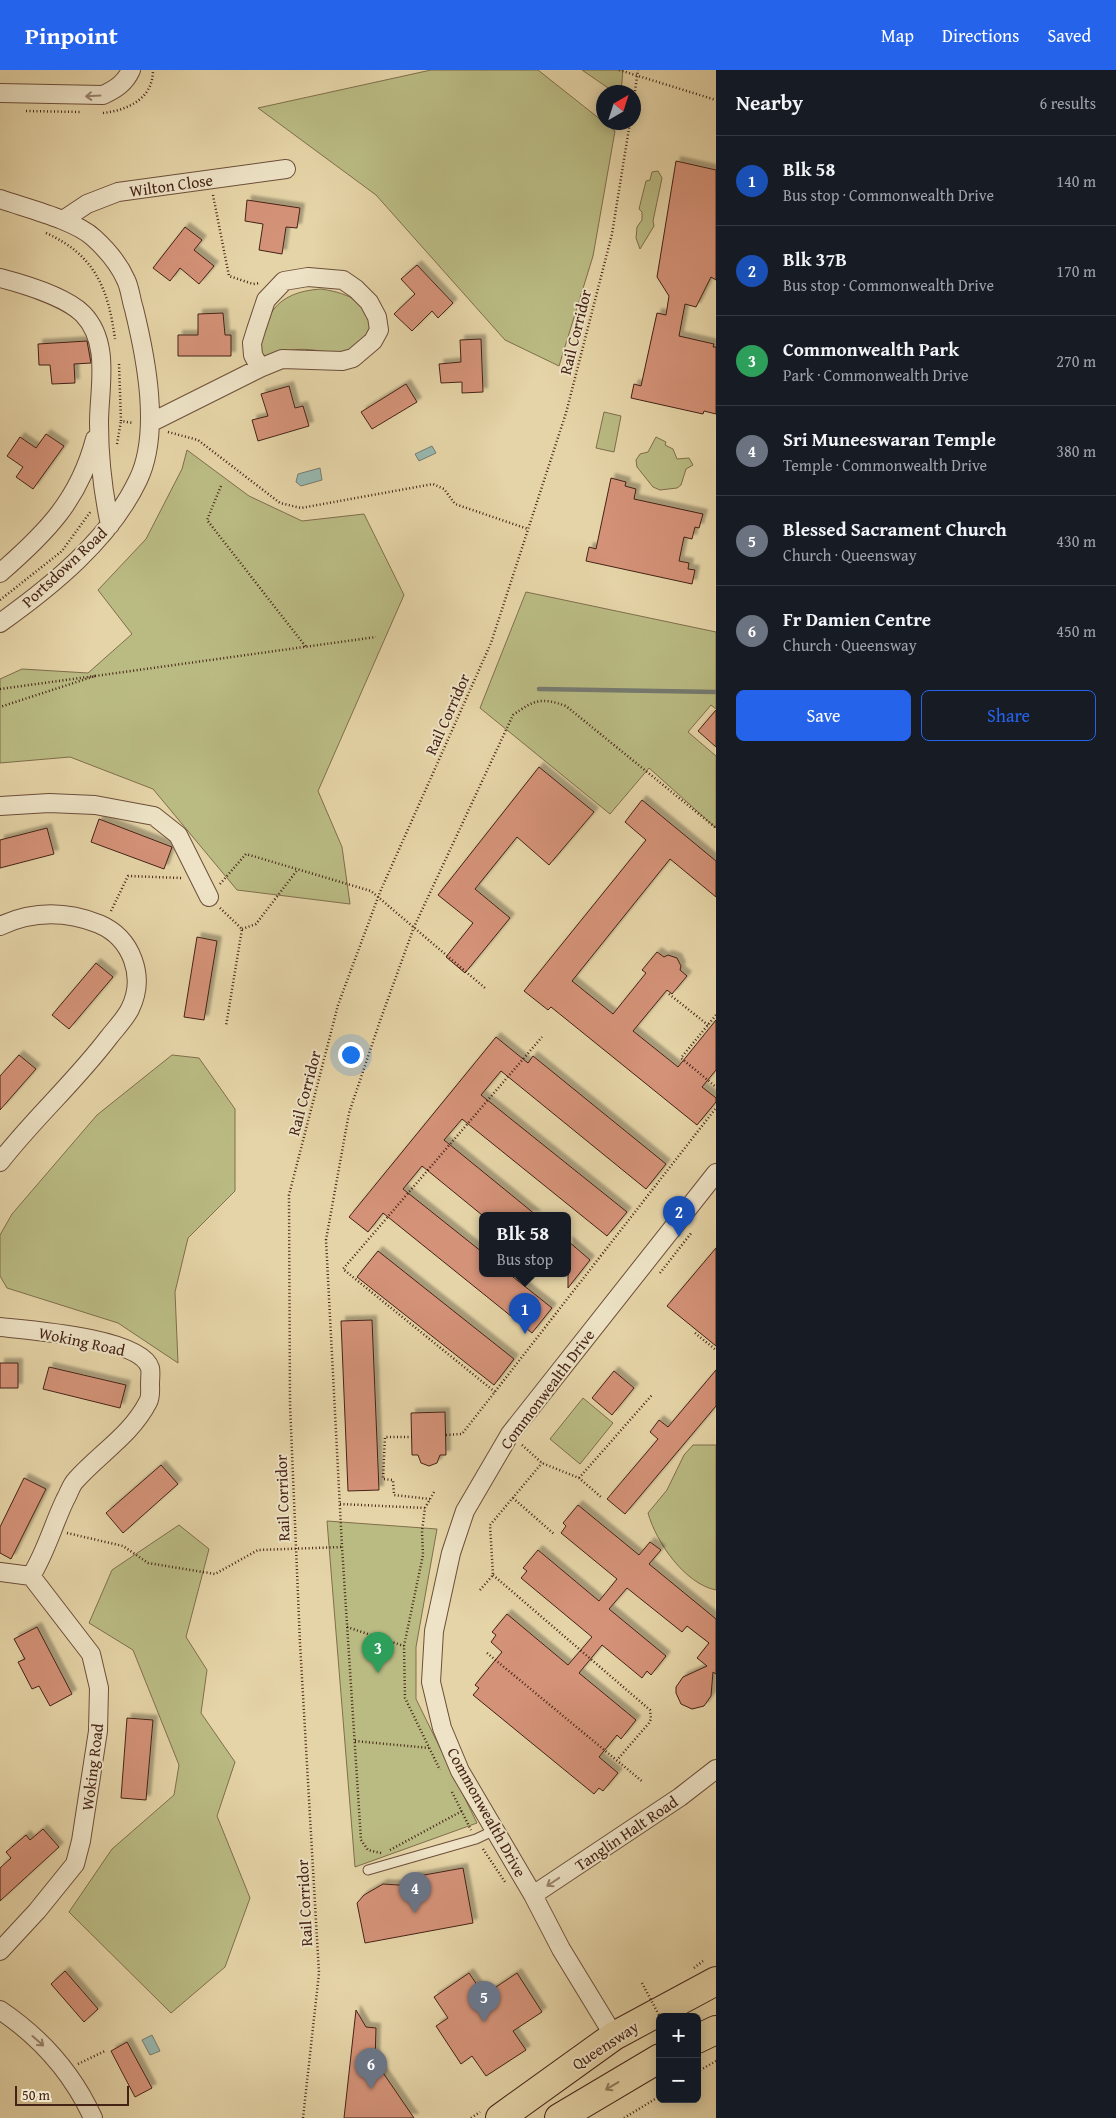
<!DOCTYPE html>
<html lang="en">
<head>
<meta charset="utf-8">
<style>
	body { margin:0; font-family:"Gentium Book Plus",serif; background:#20242c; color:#f1f3f6 }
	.controls { position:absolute; right:15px; bottom:15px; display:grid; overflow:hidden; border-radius:8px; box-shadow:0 2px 12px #0003 }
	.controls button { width:45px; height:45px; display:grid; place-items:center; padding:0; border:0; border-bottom:1px solid #363941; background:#171b24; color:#f1f3f6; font:25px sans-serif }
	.compass { position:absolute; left:596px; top:15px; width:45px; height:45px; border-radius:50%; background:#171b24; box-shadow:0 2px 12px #0003; rotate:39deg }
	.scale { position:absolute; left:15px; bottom:12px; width:114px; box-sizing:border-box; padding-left:5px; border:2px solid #452216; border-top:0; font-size:14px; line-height:18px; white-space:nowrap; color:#452216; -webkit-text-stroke:4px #eee3c6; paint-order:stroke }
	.you { position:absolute; left:350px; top:984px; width:18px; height:18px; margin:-12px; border:4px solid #fff; border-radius:50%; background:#1a73e8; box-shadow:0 0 0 8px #1a73e833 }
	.badge { display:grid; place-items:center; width:32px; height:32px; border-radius:50%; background:#2563eb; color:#fff; font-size:16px; font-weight:700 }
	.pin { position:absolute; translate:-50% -41px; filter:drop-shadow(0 1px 2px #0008) }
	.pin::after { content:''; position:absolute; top:26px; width:18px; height:15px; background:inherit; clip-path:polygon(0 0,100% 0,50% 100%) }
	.popup { position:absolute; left:479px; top:1142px; width:92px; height:65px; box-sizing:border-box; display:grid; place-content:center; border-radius:8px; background:#171b24; filter:drop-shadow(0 1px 4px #0005); font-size:16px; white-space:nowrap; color:#9ea1a6 }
	.popup b { font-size:19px; color:#f1f3f6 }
	.popup::after { content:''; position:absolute; left:50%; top:100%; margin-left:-10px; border:10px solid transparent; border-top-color:#171b24 }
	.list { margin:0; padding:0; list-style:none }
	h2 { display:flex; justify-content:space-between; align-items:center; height:65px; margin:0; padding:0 20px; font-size:21px }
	h2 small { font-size:16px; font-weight:400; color:#9ea1a6 }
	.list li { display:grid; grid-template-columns:32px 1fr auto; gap:15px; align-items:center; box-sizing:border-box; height:90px; padding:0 20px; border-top:1px solid #363941 }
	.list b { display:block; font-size:19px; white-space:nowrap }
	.list p { margin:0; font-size:16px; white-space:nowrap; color:#9ea1a6 }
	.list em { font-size:16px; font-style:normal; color:#9ea1a6 }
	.actions { display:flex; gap:10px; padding:15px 20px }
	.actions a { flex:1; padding:11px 0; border:1px solid #2563eb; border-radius:8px; text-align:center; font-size:18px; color:#2563eb }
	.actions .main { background:#2563eb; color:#fff }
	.map { position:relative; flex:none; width:716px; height:2048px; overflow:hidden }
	header { display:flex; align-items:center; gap:30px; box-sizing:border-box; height:70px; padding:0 25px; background:#2563eb; color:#fff }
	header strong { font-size:24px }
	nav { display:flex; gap:28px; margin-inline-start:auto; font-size:18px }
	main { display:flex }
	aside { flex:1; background:#171b24 }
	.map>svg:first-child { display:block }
	.green { fill:#babb83; stroke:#806e4c }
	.water { fill:#97b7ae; stroke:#767b71 }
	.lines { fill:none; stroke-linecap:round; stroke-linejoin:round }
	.stream { stroke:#767b71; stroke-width:4.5 }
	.building { fill:#d49278; stroke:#452216; filter:url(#shadow) }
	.service-casing { stroke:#6d4e3a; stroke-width:11 }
	.minor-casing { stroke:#6d4e3a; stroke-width:20 }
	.trunk-casing { stroke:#452216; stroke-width:30 }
	.path { stroke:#452216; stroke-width:2.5; stroke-dasharray:1 2.5; stroke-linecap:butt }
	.service { stroke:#eee3c6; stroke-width:9 }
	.minor { stroke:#eee3c6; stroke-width:18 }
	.trunk { stroke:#e5d4a7; stroke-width:28 }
	.path-bridge { stroke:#452216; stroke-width:2.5; stroke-dasharray:1 2.5; stroke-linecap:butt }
	.oneway { stroke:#9a826e }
	.oneway2 { stroke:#957b5e }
	.labels { text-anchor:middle; stroke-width:4; stroke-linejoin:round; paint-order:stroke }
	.street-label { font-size:16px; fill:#452216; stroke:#eee3c6 }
</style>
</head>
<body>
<header>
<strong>Pinpoint</strong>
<nav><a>Map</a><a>Directions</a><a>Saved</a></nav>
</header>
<main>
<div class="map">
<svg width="716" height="2048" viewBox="0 0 716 2048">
	<defs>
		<filter id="shadow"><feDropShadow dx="4.5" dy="-4.5" stdDeviation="1" flood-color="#0004"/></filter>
	</defs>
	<rect width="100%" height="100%" fill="#e5d4a7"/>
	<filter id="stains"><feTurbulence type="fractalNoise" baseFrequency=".004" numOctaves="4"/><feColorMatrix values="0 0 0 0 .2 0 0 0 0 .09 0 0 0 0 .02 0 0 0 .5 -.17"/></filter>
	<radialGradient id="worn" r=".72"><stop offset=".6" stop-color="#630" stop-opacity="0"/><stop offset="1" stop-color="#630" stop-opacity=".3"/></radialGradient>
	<!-- green -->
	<path class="green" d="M431,0H538L615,61L593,186L559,296L505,270L376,125L258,38Z
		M582,0H623L621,22H614Z
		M658,101L662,108L653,151L654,156L640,179L636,168L637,157L642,150V142L639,139L646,111L650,110L652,102Z
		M321,219C353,224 366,232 374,265L342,286C308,277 292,276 259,290C262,246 275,222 321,219Z
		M604,342L621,346L614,382L596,378Z
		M656,367L666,372L665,375L673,379L677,389L689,388L693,395L686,399L681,415L677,418L660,420L653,417L637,397L636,390L640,384L648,382Z
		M187,380L249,426L302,451L364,444L404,525L318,721L342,777L350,834L237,820L153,719L70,687L0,693V609L22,599L88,603L132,564L98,520L146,469L182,399Z
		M526,522L716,562V639L711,635L688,662L716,686V758L649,698L610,744L480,638Z
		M172,985L199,988L235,1039V1121L188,1168L175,1222L178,1293L118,1253L7,1218L0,1206V1165L12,1144L97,1045Z
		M583,1328L613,1353L580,1394L550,1369Z
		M693,1375H716V1520C685,1514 656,1472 648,1443L667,1420L684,1385Z
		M327,1451L437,1459L416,1577V1629L477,1753L355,1797Z
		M179,1455L209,1479L186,1567L207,1600L201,1643L235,1692L217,1746L250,1828L225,1897L171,1943L69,1842L112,1779L174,1725L179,1695L133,1580L89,1553L112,1500Z"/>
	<!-- water -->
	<path class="water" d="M432,376L436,383L419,391L415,384Z
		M320,398L322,410L301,416L296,412L298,404Z
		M152,1965L160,1981L150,1985L142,1970Z"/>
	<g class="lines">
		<!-- stream -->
		<path class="stream" d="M539,619L716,622"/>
	</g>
	<!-- building -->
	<path class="building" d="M676,91L716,100V210L711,207L696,237L685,234L679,266L714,274L713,277H716V344L704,341L703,344L631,328L634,314L641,316L657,243L666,245L669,226L657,207Z
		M247,130L300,138L297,158L286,157L282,184L259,180L263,154L245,151Z
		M185,157L202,170L194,180L214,196L199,214L180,198L170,211L153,198Z
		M417,195L453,233L438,248L432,241L412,261L394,244L415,224L401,209Z
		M223,243L225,265H231V286H178V265H198V244Z
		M481,269L483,322L462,323V312L441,313L439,294L461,292L460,270Z
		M87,271L91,293L74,294L75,313L52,314L50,295H39L38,274Z
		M406,314L417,332L372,359L361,342Z
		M289,316L295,338L303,336L309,356L258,371L252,350L268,346L261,324Z
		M46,364L64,376L33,419L16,407L23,397L7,386L20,367L36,378Z
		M611,408L626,412L625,416L636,419L634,429L703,444L699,458L695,457L692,469L684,467L679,491L689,493L688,499L695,500L692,514L586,491L589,477L596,479Z
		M716,640V677L698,661Z
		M539,697L594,742L549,795L517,767L475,819L510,848L465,903L446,887L473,853L438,825Z
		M642,730L716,791V827L670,789L572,911L613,944L646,903L642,900L657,882L664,887L668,885L677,888L681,896L680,900L687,906L672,924L667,920L633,961L678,997L716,950V1000L702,1017L716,1028V1032L697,1055L551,937L548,940L524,921L646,770L625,752Z
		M99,749L172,777L164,799L91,772Z
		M47,758L54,784L0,798V770Z
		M197,867L217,871L204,950L184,947Z
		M96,893L113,907L69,959L52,945Z
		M496,967L528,993L533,986L666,1094L646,1119L501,1001L481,1025L627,1142L607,1166L462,1049L444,1070L536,1145H482L422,1096L403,1119L482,1182V1203H508L552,1238L532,1263L383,1143L368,1162L349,1147Z
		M19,985L36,999L0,1040V1006Z
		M568,1171L590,1190L568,1218Z
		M716,1178V1276L667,1236Z
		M378,1181L514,1289L494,1315L357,1207Z
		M372,1250L379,1420L348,1421L341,1251Z
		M0,1293H18V1318H0Z
		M49,1297L126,1315L120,1338L43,1319Z
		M716,1300V1336L625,1444L607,1429L658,1369L650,1362L659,1350L668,1357Z
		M614,1301L634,1318L612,1345L592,1328Z
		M445,1342L446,1385H440L437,1393L429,1396L421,1393L418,1385H412L411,1343Z
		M161,1395L178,1414L123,1463L106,1443Z
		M24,1408L46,1419L11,1489L0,1483V1457Z
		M578,1435L639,1485L650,1472L661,1480L649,1494L716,1549V1604L713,1602L711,1626L704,1636L692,1639L681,1634L676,1623V1617L683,1607L707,1596L697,1588L709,1573L687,1556L682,1562L627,1518L609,1539L666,1586L651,1605L647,1601L642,1608L602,1575L579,1603L636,1650L621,1669L617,1665L599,1687L618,1703L603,1721L599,1718L594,1724L473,1625L479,1618L475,1615L502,1582L491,1572L496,1565L492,1562L507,1544L568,1595L592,1567L521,1508L527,1501L523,1498L538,1480L599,1531L617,1509L561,1463L566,1456L563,1453Z
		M37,1557L72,1624L50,1636L39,1616L32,1619L18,1592L25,1589L14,1569Z
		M127,1648L153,1650L146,1730L121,1728Z
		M43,1759L59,1777L0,1831V1798L11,1788L6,1782L26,1765L30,1770Z
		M463,1798L473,1853L365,1873L357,1833L364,1825L383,1814L414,1816L413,1807Z
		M65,1901L98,1939L84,1952L51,1914Z
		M469,1903L484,1925L517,1903L542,1942L513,1961L526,1980L486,2006L472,1986L461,1994L436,1956L448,1948L434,1927Z
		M356,1940L366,1957L376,1958L375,1991L414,2048H344Z
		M127,1972L152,2018L135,2027L111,1981Z"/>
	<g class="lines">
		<defs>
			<path id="service" d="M368,1800L476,1769L495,1760"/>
			<path id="minor" d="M0,23L103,25C116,19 125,13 131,0
				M0,129C25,138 75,150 94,168C106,179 119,194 126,210C130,218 131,230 134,239C146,288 161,363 138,410C110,469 52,516 0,553
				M63,150L87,134L118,122L286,99
				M0,208C23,214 66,227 83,244C111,273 99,318 99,353C99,387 103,422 110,455
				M150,353L260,298L282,289L342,291L353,288L373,271L379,260L377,247L369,232L356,219L343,210L308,207L284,211L266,230L256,260L252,273L253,285L260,298
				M0,503C46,463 79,430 95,369
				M0,736L49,733L95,735L154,746L178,765L209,827
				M0,856C32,841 66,841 99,854C132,868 146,907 130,939C125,949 116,958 109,967C76,1011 34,1048 0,1092
				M0,1257C28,1260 141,1268 150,1298C151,1302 150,1309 150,1314C150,1319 151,1327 148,1332C131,1365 100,1383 76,1410C71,1415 69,1423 65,1430C53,1455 46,1482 31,1506
				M0,1502L31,1506L91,1584L99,1618L98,1661L81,1771L75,1794L37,1841L0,1881
				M533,1825L680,1727L716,1699
				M0,1940C40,1967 73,2004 93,2048
				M614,1966L561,1879L533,1825L460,1701L442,1658L431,1612L434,1561L451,1483L465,1441L510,1364L716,1103"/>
			<path id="trunk" d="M697,1969L716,1960
				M500,2048L614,1966L716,1911
				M559,2048L660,1988"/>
		</defs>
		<!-- service casing -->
		<use href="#service" class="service-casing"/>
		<!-- minor casing -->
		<use href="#minor" class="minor-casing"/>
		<!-- trunk casing -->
		<use href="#trunk" class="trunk-casing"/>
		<!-- path -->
		<path class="path" d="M619,0L716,30
			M634,28L638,0
			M26,41L82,42
			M103,43C128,40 153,29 153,0
			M213,125L229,206L253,214L260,213
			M46,163C95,185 108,218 115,269
			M119,294L121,351L133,353
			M168,362L198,370L280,433L301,438L433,414L444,419L455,434L528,459
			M117,374L121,351
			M221,416L207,450L306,577
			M0,530L62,481L91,441
			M95,606L376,567
			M0,619L95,606L0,637
			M220,814L246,784L371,821L485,918
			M220,838L242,859L226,956
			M111,841L128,806L183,808
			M242,859L256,854L298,799
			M669,924L708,955
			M716,945L681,988L716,1017
			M660,1203L692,1162
			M695,1263L716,1280
			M495,1322L343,1199L542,967
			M446,1365L462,1364L716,1038
			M412,1367H385L383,1409L393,1410L394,1425L430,1429
			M522,1375L542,1393L579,1408L601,1427
			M579,1408L652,1325
			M434,1422L425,1438L422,1461L423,1485L404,1576L405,1628L440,1700
			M513,1428L554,1464
			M340,1434L425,1438
			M67,1463L123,1476L148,1493L215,1504L258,1480L342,1477
			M493,1505L650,1640L651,1649L649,1653L617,1690
			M480,1520L493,1505L490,1455L542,1393
			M347,1557L404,1576
			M487,1583L643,1712
			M355,1671L429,1678
			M452,1722L471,1760
			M483,1779L505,1812
			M390,1780L462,1741
			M381,1783L368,1780L361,1770L342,1477L326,1170L349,1043L380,951L414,857L513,645C534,630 541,627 566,636L716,758
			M694,1898L703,1891
			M78,1994L105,1981
			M697,2002L716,1991
			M303,2048L319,1903L300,1573L290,1334L289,1125L338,935L380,822L491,573L566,343L612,164L630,52
			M471,2048L480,2042
			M624,2048L660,2026"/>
		<!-- service -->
		<use href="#service" class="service"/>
		<!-- minor -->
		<use href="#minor" class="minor"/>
		<!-- trunk -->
		<use href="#trunk" class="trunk"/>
		<!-- path-bridge -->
		<path class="path-bridge" d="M642,1913L660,1947"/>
	</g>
	<!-- one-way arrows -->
	<defs><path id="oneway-shaft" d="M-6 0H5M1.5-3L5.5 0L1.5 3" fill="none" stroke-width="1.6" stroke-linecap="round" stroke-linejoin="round" transform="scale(1.25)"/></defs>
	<g class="oneway">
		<use href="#oneway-shaft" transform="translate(93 26) rotate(177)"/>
		<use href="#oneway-shaft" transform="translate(553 1812) rotate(146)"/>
		<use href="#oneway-shaft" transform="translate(38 1971) rotate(41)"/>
	</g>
	<use class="oneway2" href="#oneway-shaft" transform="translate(612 2016) rotate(149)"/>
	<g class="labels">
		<!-- street labels -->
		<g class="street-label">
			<text transform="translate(171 115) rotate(-8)" y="6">Wilton Close</text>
			<text transform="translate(575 262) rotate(-76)" y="6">Rail Corridor</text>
			<text transform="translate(64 497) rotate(-43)" y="6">Portsdown Road</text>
			<text transform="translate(447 644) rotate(-66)" y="6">Rail Corridor</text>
			<text transform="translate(304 1023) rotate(-75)" y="6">Rail Corridor</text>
			<text transform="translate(82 1271) rotate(12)" y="6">Woking Road</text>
			<text transform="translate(547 1319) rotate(-53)" y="6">Commonwealth Drive</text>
			<text transform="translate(282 1428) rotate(-92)" y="6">Rail Corridor</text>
			<text transform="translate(92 1697) rotate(-83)" y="6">Woking Road</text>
			<text transform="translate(487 1742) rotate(61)" y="6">Commonwealth Drive</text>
			<text transform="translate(626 1763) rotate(-34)" y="6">Tanglin Halt Road</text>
			<text transform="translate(304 1833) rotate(-93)" y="6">Rail Corridor</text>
			<text transform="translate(605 1975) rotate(-33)" y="6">Queensway</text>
		</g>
	</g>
	<rect width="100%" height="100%" filter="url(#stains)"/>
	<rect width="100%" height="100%" fill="url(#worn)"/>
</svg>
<div class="controls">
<button>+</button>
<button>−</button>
</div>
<svg class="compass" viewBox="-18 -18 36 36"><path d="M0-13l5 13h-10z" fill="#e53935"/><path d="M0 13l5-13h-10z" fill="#9ea1a6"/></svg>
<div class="scale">50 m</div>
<div class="you"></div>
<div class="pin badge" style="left:525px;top:1264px;background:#1a4fb4">1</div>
<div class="popup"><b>Blk 58</b>Bus stop</div>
<div class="pin badge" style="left:679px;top:1167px;background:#1a4fb4">2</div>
<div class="pin badge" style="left:378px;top:1603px;background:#2e9e5b">3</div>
<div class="pin badge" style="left:415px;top:1843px;background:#6b7280">4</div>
<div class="pin badge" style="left:484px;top:1952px;background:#6b7280">5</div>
<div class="pin badge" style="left:371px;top:2019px;background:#6b7280">6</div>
</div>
<aside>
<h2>Nearby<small>6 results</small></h2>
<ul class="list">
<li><span class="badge" style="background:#1a4fb4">1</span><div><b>Blk 58</b><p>Bus stop · Commonwealth Drive</p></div><em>140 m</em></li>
<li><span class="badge" style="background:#1a4fb4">2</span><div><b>Blk 37B</b><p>Bus stop · Commonwealth Drive</p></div><em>170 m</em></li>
<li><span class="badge" style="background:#2e9e5b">3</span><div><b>Commonwealth Park</b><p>Park · Commonwealth Drive</p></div><em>270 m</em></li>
<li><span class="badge" style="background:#6b7280">4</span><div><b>Sri Muneeswaran Temple</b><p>Temple · Commonwealth Drive</p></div><em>380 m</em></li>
<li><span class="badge" style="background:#6b7280">5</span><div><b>Blessed Sacrament Church</b><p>Church · Queensway</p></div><em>430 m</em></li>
<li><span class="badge" style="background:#6b7280">6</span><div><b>Fr Damien Centre</b><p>Church · Queensway</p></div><em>450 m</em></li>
</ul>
<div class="actions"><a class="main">Save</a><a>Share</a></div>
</aside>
</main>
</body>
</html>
